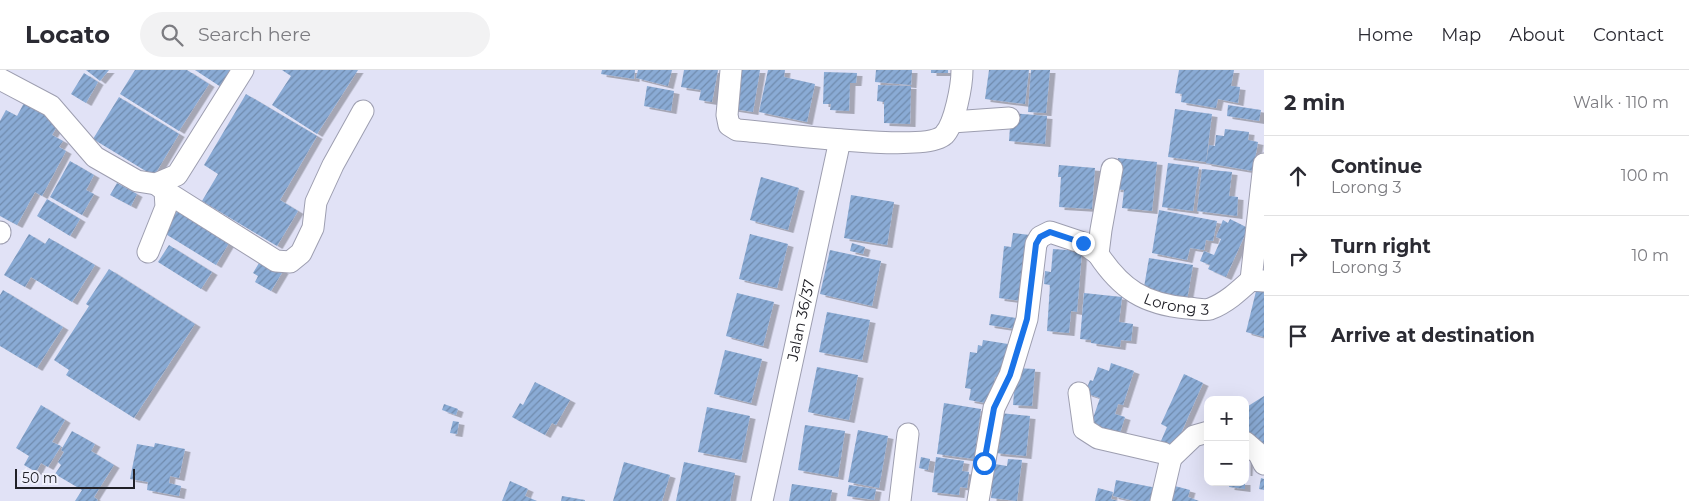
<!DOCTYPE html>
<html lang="en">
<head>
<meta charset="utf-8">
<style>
	body { margin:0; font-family:Montserrat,sans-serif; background:#f2f2f3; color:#2b2b33 }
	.controls { position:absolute; right:15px; bottom:15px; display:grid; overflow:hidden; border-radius:10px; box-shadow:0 5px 20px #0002 }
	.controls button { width:45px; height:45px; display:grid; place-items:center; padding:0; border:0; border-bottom:1px solid #e1e1e2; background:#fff; color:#2b2b33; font:25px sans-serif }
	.scale { position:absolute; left:15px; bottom:12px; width:120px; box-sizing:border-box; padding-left:5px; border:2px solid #202027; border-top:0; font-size:14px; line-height:18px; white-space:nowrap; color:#202027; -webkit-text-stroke:4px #eff0fc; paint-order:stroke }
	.stop { position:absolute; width:15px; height:15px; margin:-11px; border:4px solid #1a73e8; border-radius:50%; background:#fff }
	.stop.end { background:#1a73e8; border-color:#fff; box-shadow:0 1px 5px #0008 }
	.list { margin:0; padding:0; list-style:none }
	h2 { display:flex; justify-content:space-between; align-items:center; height:65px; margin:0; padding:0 20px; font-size:21px }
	h2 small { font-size:16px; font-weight:400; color:#7c7c81 }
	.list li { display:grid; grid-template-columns:32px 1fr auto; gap:15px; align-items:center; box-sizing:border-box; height:80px; padding:0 20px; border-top:1px solid #e1e1e2 }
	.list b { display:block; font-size:19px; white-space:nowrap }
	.list p { margin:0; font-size:16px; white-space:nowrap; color:#7c7c81 }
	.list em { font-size:16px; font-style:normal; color:#7c7c81 }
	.icon { flex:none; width:28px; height:28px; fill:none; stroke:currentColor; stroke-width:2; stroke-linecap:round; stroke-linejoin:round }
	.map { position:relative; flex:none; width:1264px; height:431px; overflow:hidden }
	header { display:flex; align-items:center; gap:30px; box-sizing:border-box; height:70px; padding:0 25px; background:#fff; border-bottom:1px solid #e1e1e2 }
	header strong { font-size:24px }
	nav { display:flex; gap:28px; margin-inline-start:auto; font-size:18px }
	.search { width:350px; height:45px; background:#f2f2f3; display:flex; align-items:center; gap:12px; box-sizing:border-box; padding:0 18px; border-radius:28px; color:#7c7c81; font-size:19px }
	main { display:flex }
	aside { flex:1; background:#fff }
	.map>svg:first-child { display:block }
	.building { fill:url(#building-hatch); filter:url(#shadow) }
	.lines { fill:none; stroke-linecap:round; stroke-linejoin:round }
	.minor-casing { stroke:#9d9eb0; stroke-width:23 }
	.minor { stroke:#fff; stroke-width:21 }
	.route { stroke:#1a73e8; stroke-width:6 }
	.labels { text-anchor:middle; stroke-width:4; stroke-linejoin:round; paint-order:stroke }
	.street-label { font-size:15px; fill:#202027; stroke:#eff0fc }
</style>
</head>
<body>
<header>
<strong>Locato</strong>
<div class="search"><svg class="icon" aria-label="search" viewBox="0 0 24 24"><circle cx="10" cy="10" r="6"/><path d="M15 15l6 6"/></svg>Search here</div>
<nav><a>Home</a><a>Map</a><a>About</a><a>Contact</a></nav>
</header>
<main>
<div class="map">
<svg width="1264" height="431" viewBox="0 0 1264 431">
	<defs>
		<pattern id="building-hatch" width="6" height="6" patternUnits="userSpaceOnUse" patternTransform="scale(1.25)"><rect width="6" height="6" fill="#8aabd5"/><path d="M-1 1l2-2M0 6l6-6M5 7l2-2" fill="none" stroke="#708bad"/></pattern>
		<filter id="shadow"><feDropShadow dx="5.5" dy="3" stdDeviation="0" flood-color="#0004"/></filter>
	</defs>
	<rect width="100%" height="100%" fill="#e1e2f6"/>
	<!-- building -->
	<path class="building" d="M86,0H109L100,11Z
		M135,0H187L209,14L179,61L120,24Z
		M195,0H231L221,17Z
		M282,0H358L317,64L272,35L291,6Z
		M602,0H635L634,9L601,4Z
		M638,0H672L668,16L636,8Z
		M684,0H718L712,32L699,30L701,20L681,17Z
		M734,0H760L753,42L728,38Z
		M768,0H785L784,7L815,14L807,52L759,42Z
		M876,0H912L911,15L875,12Z
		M931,0H948V3H931Z
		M989,0H1029L1025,34L985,29Z
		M1031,0H1050L1046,43L1028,42Z
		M1179,0H1234L1231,16L1240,17L1238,33L1218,29L1216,38L1181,32L1182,24L1175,23Z
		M824,2L857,3L856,13H850L849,41L830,40L831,34H823Z
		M84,3L98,12L86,33L71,24Z
		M878,15L911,16L910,54L884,53V32L877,31Z
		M647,16L674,21L671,41L644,36Z
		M246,24L317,66L280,130L298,141L277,176L202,131L218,104L204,95Z
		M119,27L179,64L154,106L93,69Z
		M24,33L59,53L52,65L63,71L59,77L66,81L42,126L35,122L17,155L0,146V51L6,40L17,46Z
		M1228,35L1261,40L1259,51L1227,46Z
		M1175,39L1212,44L1206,92L1168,87Z
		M1011,43L1047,46L1045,74L1009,71Z
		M1225,59L1249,62L1248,70L1258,72L1253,101L1206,93L1209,75L1215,76L1216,65L1224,66Z
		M1118,88L1157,92L1152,141L1122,138L1124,120L1115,119Z
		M70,91L94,105L86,120L94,124L82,145L50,127Z
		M1168,93L1199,97L1193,141L1162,137Z
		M1059,95L1095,98L1092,139L1059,137L1061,107H1058Z
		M1202,99L1232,102L1229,126L1238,127L1237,146L1197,141Z
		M761,107L799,118L788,160L750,150Z
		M117,113L137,124L131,136L110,125Z
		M851,125L894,132L887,175L844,168Z
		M47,129L80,149L70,166L37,146Z
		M1159,140L1217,151L1213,171L1206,170L1204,180L1190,178L1187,190L1152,183Z
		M177,141L229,173L216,195L164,163Z
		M1230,149L1248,158L1226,207L1208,199L1210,195L1200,191L1204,181L1214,185L1221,169L1216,167L1223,150L1228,153Z
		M1013,163L1030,165L1023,231L999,228L1004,176L1011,177Z
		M29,164L45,174L49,168L95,195L72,232L31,207L25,217L4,205Z
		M750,164L788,174L777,218L739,209Z
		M852,173L865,177L863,184L850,181Z
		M169,175L212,202L201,219L158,192Z
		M1053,179L1082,181L1077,242L1071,241L1069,263L1047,261L1050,215L1044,214L1045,201L1051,202Z
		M830,180L881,191L872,236L820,224Z
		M262,188L283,201L271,221L255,212L258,206L253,203Z
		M1149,188L1193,195L1187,230L1143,223Z
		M109,199L195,254L134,348L66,305L69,300L54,290L89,236L86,234Z
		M1258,213L1264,215V267L1246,262Z
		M3,220L63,257L37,298L0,276V225Z
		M737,223L774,232L763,276L726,266Z
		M1084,223L1122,227L1119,252L1133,254L1131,271L1121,270L1120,277L1091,273V270L1080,269Z
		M827,242L870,250L862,290L819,282Z
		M991,244L1016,248L1015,259L989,255Z
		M983,270L1008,274L1002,308L995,307L991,334L969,330L971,319L965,318L970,282L977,283L978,275L982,276Z
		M725,280L762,289L751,333L714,324Z
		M1111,293L1134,301L1123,335L1118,334L1115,344L1125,347L1118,369L1091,354L1100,328L1085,323L1090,310L1093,311L1098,297L1109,301Z
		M817,297L858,305L849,350L808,342Z
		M1016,298L1035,299L1032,336L1013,335Z
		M1184,304L1203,313L1175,377L1161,371L1167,357L1161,354Z
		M535,312L570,330L556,355L552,353L545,365L512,347L520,333L523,335Z
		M1264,326V378L1258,381L1245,361V338Z
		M944,333L981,339L974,389L937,384Z
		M444,334L458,339L456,345L442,340Z
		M41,335L65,350L52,372L61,376L48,397L41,393L36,402L24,395L29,386L16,378Z
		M707,337L750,346L741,390L698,382Z
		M999,343L1030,346L1026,386L995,383Z
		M453,351L459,352L457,364L450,363Z
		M805,355L845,361L838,407L798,400Z
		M858,360L888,366L879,418L848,412Z
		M72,361L95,374L91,381L114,395L94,427L98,430L97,431H75L82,420L55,404L61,395L58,392L64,382L61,380Z
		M155,373L185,379L179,408L170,406L169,413L181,416L179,426L147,420L148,412L130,409L137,374L154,377Z
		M1245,377H1249L1247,403H1245Z
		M921,387L930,389L928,400L919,398Z
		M936,387L964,391L962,401L969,402L967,418L960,417L959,425L932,422Z
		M1008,389L1022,390L1017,431L991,428L992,420L983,418L985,403L994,404L995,394L1007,396Z
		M624,392L670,405L662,431H613Z
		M684,392L735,403L730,431H676Z
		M1261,408L1264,409V420L1259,419Z
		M1116,410L1157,418L1155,431H1134L1113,426Z
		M510,411L528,419L525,426L537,431H502Z
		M1230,412H1245V419L1229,417Z
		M792,414L832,420L830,431H789Z
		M849,415L876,419L874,430L847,426Z
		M1171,415L1190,420L1188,427L1199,431H1166Z
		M1098,418L1113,422L1111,429L1118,431H1095Z
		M562,426L585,430V431H561Z"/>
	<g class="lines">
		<defs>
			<g id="minor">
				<path d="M731,0L727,45L729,55L737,60C772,62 924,84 944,65C955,54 962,15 962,0"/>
				<path d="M0,9L51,36L95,87L137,111L156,114L177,105L243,0"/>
				<path d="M952,52L1009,48"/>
				<path id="s1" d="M1112,99L1101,160L1098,184C1121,219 1144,234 1187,238C1194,238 1204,241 1210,239C1226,233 1239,221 1251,210L1264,211"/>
				<path d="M165,121L276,191L290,192L301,183L313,158L316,132L333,95L363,41"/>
				<path d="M0,162V163"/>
				<path d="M148,182L166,137L165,121L156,114"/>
				<path d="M1251,210L1264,94"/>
				<path d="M1079,323L1084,359L1098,368L1163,383L1171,388L1161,431"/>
				<path d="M1245,372L1259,384L1264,394"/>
				<path d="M1171,388L1194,366L1208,362"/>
				<path id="s2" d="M762,431L840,70"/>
				<path d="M900,431L908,364"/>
				<path d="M978,431L994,338L1010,305L1027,249L1036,174L1040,167L1050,162L1083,173L1098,184"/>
			</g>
		</defs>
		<!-- minor casing -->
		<use href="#minor" class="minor-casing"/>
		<!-- minor -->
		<use href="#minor" class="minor"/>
	</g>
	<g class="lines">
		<!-- route -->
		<path class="route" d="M984,393L994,338L1010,305L1027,249L1036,174L1040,167L1050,162L1083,173"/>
	</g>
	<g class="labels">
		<!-- street labels -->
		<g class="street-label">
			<text dy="5" stroke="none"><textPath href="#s1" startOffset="184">Lorong 3</textPath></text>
			<text dy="5" stroke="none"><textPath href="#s2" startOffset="185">Jalan 36/37</textPath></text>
		</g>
	</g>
</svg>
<div class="controls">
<button>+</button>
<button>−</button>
</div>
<div class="scale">50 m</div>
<div class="stop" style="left:984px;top:393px"></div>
<div class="stop end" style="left:1083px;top:173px"></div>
</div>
<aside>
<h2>2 min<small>Walk · 110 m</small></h2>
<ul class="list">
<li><svg class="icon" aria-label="ahead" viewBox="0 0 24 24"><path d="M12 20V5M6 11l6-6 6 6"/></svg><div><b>Continue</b><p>Lorong 3</p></div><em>100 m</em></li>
<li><svg class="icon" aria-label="right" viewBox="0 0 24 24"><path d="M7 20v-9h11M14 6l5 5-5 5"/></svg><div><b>Turn right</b><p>Lorong 3</p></div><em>10 m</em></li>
<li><svg class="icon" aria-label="arrive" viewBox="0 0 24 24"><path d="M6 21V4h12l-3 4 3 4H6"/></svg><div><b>Arrive at destination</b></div></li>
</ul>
</aside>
</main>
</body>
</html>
